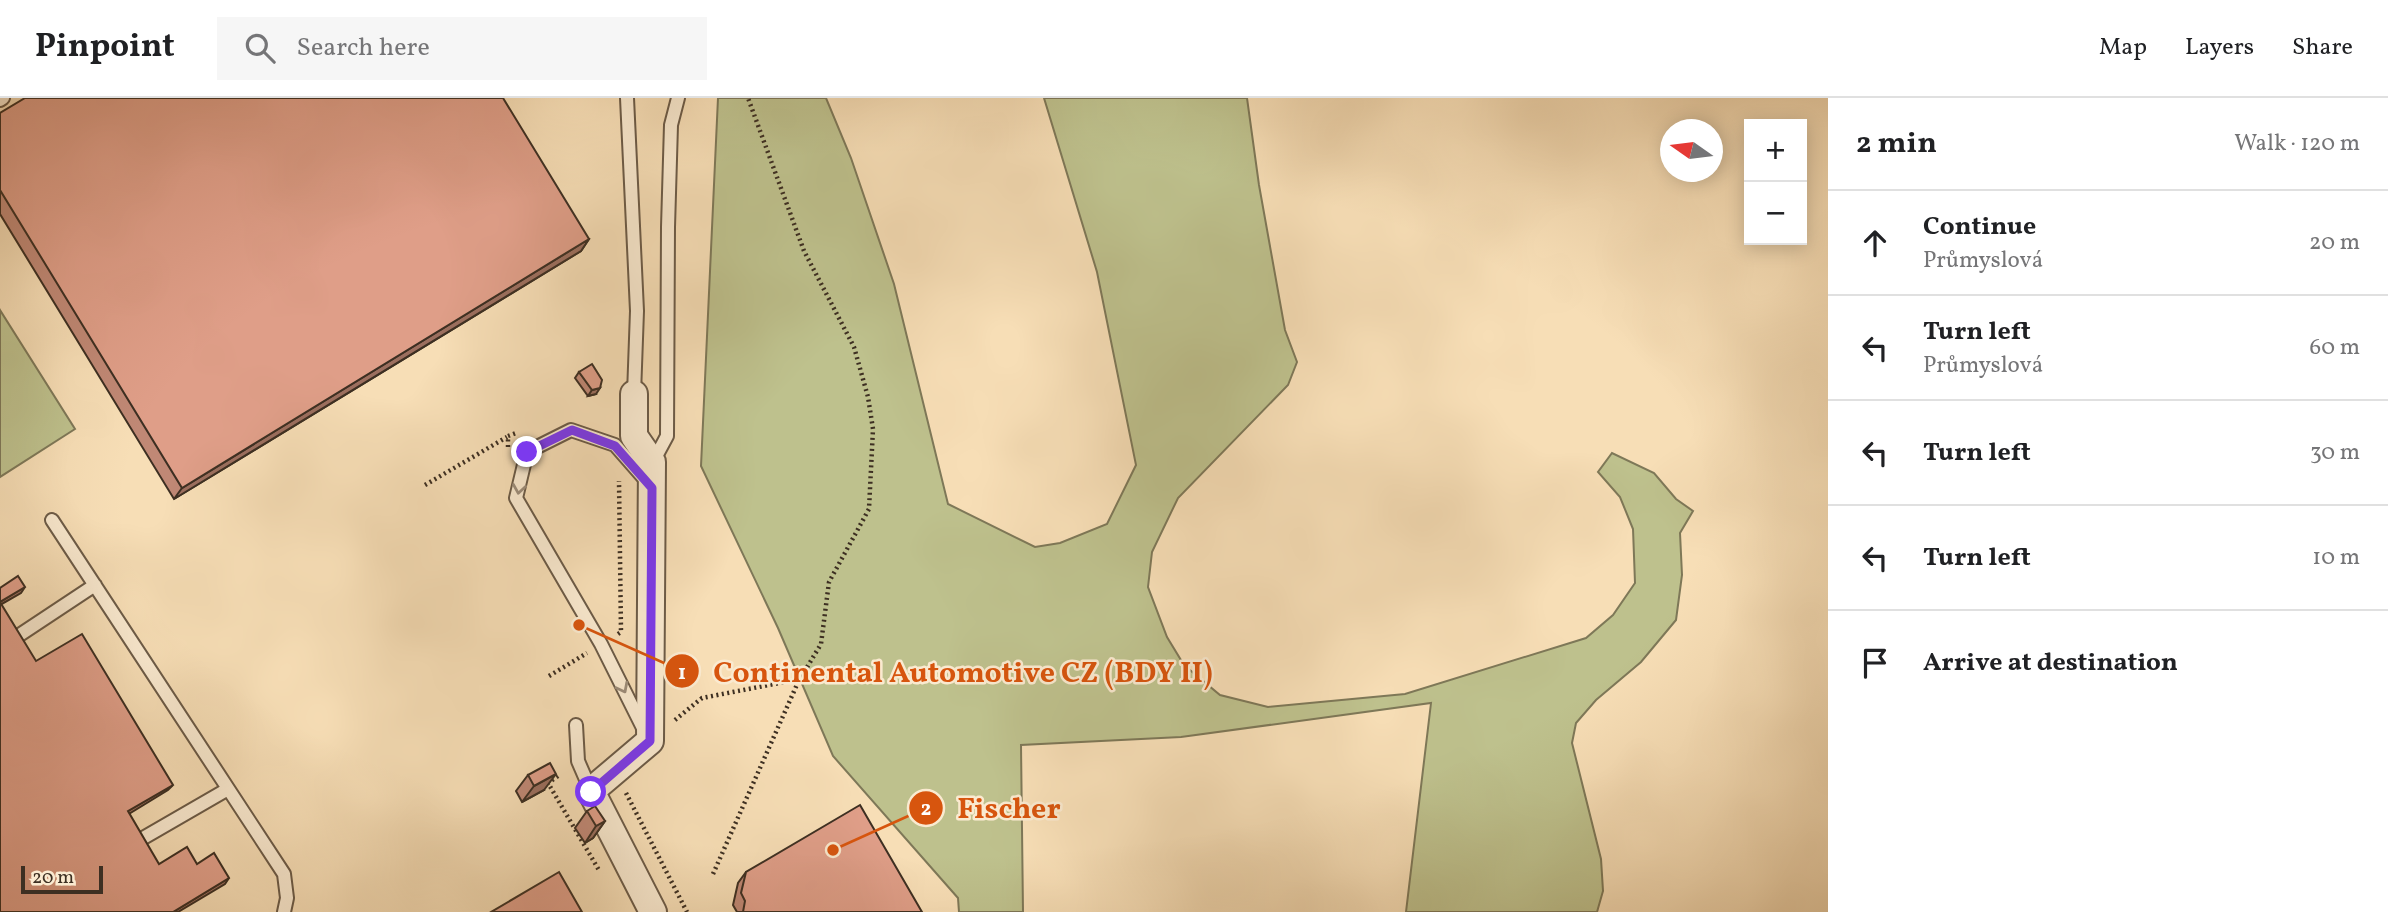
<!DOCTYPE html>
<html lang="en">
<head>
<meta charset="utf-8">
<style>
	body { margin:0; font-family:Vollkorn,serif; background:#f6f6f6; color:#202124 }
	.controls { position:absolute; right:21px; top:21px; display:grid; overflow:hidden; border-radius:0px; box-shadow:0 4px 18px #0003 }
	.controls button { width:63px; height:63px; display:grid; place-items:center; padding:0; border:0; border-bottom:2px solid #e0e0e0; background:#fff; color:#202124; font:35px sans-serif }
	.compass { position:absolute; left:1660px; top:21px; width:63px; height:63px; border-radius:50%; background:#fff; box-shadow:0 4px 18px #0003; rotate:284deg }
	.scale { position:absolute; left:21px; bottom:18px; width:82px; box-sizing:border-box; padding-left:7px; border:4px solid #3d2f22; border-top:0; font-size:19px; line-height:24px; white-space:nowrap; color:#3d2f22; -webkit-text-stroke:5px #faead0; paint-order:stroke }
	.stop { position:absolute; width:21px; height:21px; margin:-16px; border:5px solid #7c3aed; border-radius:50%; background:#fff }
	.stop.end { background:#7c3aed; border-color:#fff; box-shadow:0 2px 7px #0008 }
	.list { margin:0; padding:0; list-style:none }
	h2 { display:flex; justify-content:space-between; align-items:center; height:91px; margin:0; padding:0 28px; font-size:30px }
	h2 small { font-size:23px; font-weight:400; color:#757577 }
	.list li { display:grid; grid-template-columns:46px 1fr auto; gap:21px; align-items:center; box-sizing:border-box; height:105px; padding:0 28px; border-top:2px solid #e0e0e0 }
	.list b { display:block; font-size:26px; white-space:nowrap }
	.list p { margin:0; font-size:23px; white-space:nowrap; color:#757577 }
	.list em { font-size:23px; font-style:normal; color:#757577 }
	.icon { flex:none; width:38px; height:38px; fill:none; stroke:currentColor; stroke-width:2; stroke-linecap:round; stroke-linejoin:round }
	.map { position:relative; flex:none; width:1828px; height:814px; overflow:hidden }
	header { display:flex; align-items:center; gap:42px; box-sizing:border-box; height:98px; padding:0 35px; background:#fff; border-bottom:2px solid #e0e0e0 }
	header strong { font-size:33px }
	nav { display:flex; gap:38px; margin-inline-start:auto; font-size:24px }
	.search { width:490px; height:63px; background:#f6f6f6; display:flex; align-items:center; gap:18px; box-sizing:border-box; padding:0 24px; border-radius:0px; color:#757577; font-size:26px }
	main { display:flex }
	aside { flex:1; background:#fff }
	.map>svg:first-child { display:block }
	.green { fill:#bec18d; stroke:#7e7858; stroke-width:2 }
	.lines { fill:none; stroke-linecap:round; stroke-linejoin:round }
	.lane-casing { stroke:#6c5b47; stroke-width:16 }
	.street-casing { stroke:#6c5b47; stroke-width:30 }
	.path { stroke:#3d2f22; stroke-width:4.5; stroke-dasharray:2 3.5; stroke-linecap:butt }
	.lane { stroke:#faead0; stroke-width:12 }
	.street { stroke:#faead0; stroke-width:26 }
	.wall { fill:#c08875; stroke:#3d2f22; stroke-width:2 }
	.shaded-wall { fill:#9c6f5f; stroke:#3d2f22; stroke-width:2 }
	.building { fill:#df9e88; stroke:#3d2f22; stroke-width:2 }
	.oneway { stroke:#9c8c79 }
	.route { stroke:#7c3aed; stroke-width:9 }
	.leader { fill:none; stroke:#d7550e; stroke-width:2.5 }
	.callout-dot { fill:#d7550e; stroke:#faead0; stroke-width:2.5 }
	.mark-label { font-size:21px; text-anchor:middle; font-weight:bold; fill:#fff }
	.callout-label { font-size:30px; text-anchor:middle; font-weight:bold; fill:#d7550e; stroke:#faead0; stroke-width:5; stroke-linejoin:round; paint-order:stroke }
</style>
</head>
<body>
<header>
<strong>Pinpoint</strong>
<div class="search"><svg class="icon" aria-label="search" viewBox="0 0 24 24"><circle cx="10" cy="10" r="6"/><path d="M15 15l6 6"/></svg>Search here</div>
<nav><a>Map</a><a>Layers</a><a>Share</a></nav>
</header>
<main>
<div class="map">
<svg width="1828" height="814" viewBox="0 0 1828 814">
	<rect width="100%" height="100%" fill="#f7deb6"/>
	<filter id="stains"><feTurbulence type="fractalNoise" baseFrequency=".00286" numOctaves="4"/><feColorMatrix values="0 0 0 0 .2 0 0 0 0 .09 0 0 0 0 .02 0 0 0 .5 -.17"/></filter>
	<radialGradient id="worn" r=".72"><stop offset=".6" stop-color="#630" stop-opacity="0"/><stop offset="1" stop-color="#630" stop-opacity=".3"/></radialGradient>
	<!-- green -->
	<path class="green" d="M718,0H826L851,60L894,186L948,406L1035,449L1060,445L1107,426L1136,367L1097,174L1044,0H1247L1259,87L1285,232L1297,264L1288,287L1178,400L1152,454L1148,489L1167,539L1184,567L1220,597L1268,609L1405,596L1586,540L1613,517L1635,485L1633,431L1620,399L1598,374L1612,355L1654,375L1676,401L1693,413L1680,435L1682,477L1676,522L1641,564L1596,602L1576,625L1572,645L1601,761L1603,793L1597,814H1406L1431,605L1181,639L1021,647L1023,814H959L958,800L833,658L778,530L701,368Z
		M0,212L75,331L0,379Z"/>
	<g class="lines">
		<defs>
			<path id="lane" d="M627,0L637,213L634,296
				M0,2L3,0
				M653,364L667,338L668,129L671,27L678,0
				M52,422L284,776L287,800L284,814
				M15,540L95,487
				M576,627L578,663L591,693
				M644,632L601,546L516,400L527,354L571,332L615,347L650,387
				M138,743L228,691"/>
			<path id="street" d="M634,296V338L652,364L650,643L591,693L653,814"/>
		</defs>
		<!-- lane casing -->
		<use href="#lane" class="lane-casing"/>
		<!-- street casing -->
		<use href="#street" class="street-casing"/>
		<!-- path -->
		<path class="path" d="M508,349V338L516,335
			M425,387L507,339
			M618,536L621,534L619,383
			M549,578L587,555
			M675,622L702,600L800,581L821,546L829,484L869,411L873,331L868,299L854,249L804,153L748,0
			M558,678L548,685L600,774
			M626,695L687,814
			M713,776L799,582"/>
		<!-- lane -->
		<use href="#lane" class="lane"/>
		<!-- street -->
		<use href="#street" class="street"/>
	</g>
	<!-- wall -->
	<path class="wall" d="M0,15L589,141L581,153L174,401L0,116Z
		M579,274L596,296L588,298L575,280Z
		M528,677L544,692L522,704L516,693Z
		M587,713L605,723L593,740L585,745L575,730Z
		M746,774L922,814H737L733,807L738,785Z"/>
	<!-- shaded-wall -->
	<path class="shaded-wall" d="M589,141L581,153L174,401L182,390Z
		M600,290L596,296L588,298L592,292Z
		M25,489L21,495L0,507V504Z
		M556,676L544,692L522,704L534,688Z
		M173,687L168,692L124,719L128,713Z
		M605,723L593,740L585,745L596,728Z
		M229,780L225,786L178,814H173Z"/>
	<!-- building -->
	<path class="building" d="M25,0H503L589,141L182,390L0,92V15Z
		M592,266L602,282L600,290L592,292L579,274Z
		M18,478L25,489L0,504L36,563L82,536L173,687L128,713L159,766L187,749L197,766L214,755L229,780L173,814H0V490Z
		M550,665L556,676L534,688L528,677Z
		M860,707L922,814H743L745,803L741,795L746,774Z
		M595,708L605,723L596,728L587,713Z
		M559,774L582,814H491Z"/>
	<!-- one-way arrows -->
	<defs><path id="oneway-chevron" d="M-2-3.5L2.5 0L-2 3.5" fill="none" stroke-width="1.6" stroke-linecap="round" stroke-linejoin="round" transform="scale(1.75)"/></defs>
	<g class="oneway">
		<use href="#oneway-chevron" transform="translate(519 391) rotate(99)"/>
		<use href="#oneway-chevron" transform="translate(623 590) rotate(63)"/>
	</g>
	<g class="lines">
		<!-- route -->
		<path class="route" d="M527,354L572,332L615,348L652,390L650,643L591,694"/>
	</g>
	<!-- callouts -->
	<path class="leader" d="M579 527L682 573M833 752L926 710"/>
	<g class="callout-dot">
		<circle cx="579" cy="527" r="7"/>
		<circle cx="833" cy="752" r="7"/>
		<circle cx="682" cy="573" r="18"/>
		<circle cx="926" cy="710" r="18"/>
	</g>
	<g class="mark-label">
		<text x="682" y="581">1</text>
		<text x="926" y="717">2</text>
	</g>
	<g class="callout-label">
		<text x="963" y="584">Continental Automotive CZ (BDY II)</text>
		<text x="1009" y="720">Fischer</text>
	</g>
	<rect width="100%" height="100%" filter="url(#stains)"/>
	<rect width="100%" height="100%" fill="url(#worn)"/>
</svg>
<div class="controls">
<button>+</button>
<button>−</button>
</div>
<svg class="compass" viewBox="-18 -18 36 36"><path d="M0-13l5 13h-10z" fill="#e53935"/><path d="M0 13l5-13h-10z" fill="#757577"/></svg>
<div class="scale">20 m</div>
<div class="stop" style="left:591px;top:694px"></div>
<div class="stop end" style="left:527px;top:354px"></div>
</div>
<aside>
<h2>2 min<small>Walk · 120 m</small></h2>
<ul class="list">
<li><svg class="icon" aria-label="ahead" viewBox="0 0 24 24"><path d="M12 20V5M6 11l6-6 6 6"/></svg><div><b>Continue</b><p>Průmyslová</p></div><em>20 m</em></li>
<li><svg class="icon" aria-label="left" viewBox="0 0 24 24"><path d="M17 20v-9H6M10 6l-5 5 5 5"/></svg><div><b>Turn left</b><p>Průmyslová</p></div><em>60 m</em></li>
<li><svg class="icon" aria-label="left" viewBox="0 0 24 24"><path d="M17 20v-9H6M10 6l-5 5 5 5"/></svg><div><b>Turn left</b></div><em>30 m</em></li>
<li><svg class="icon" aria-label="left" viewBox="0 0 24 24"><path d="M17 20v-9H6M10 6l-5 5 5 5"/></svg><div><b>Turn left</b></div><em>10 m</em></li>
<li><svg class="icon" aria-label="arrive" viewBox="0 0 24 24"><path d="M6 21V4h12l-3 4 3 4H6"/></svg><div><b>Arrive at destination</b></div></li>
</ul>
</aside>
</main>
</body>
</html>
